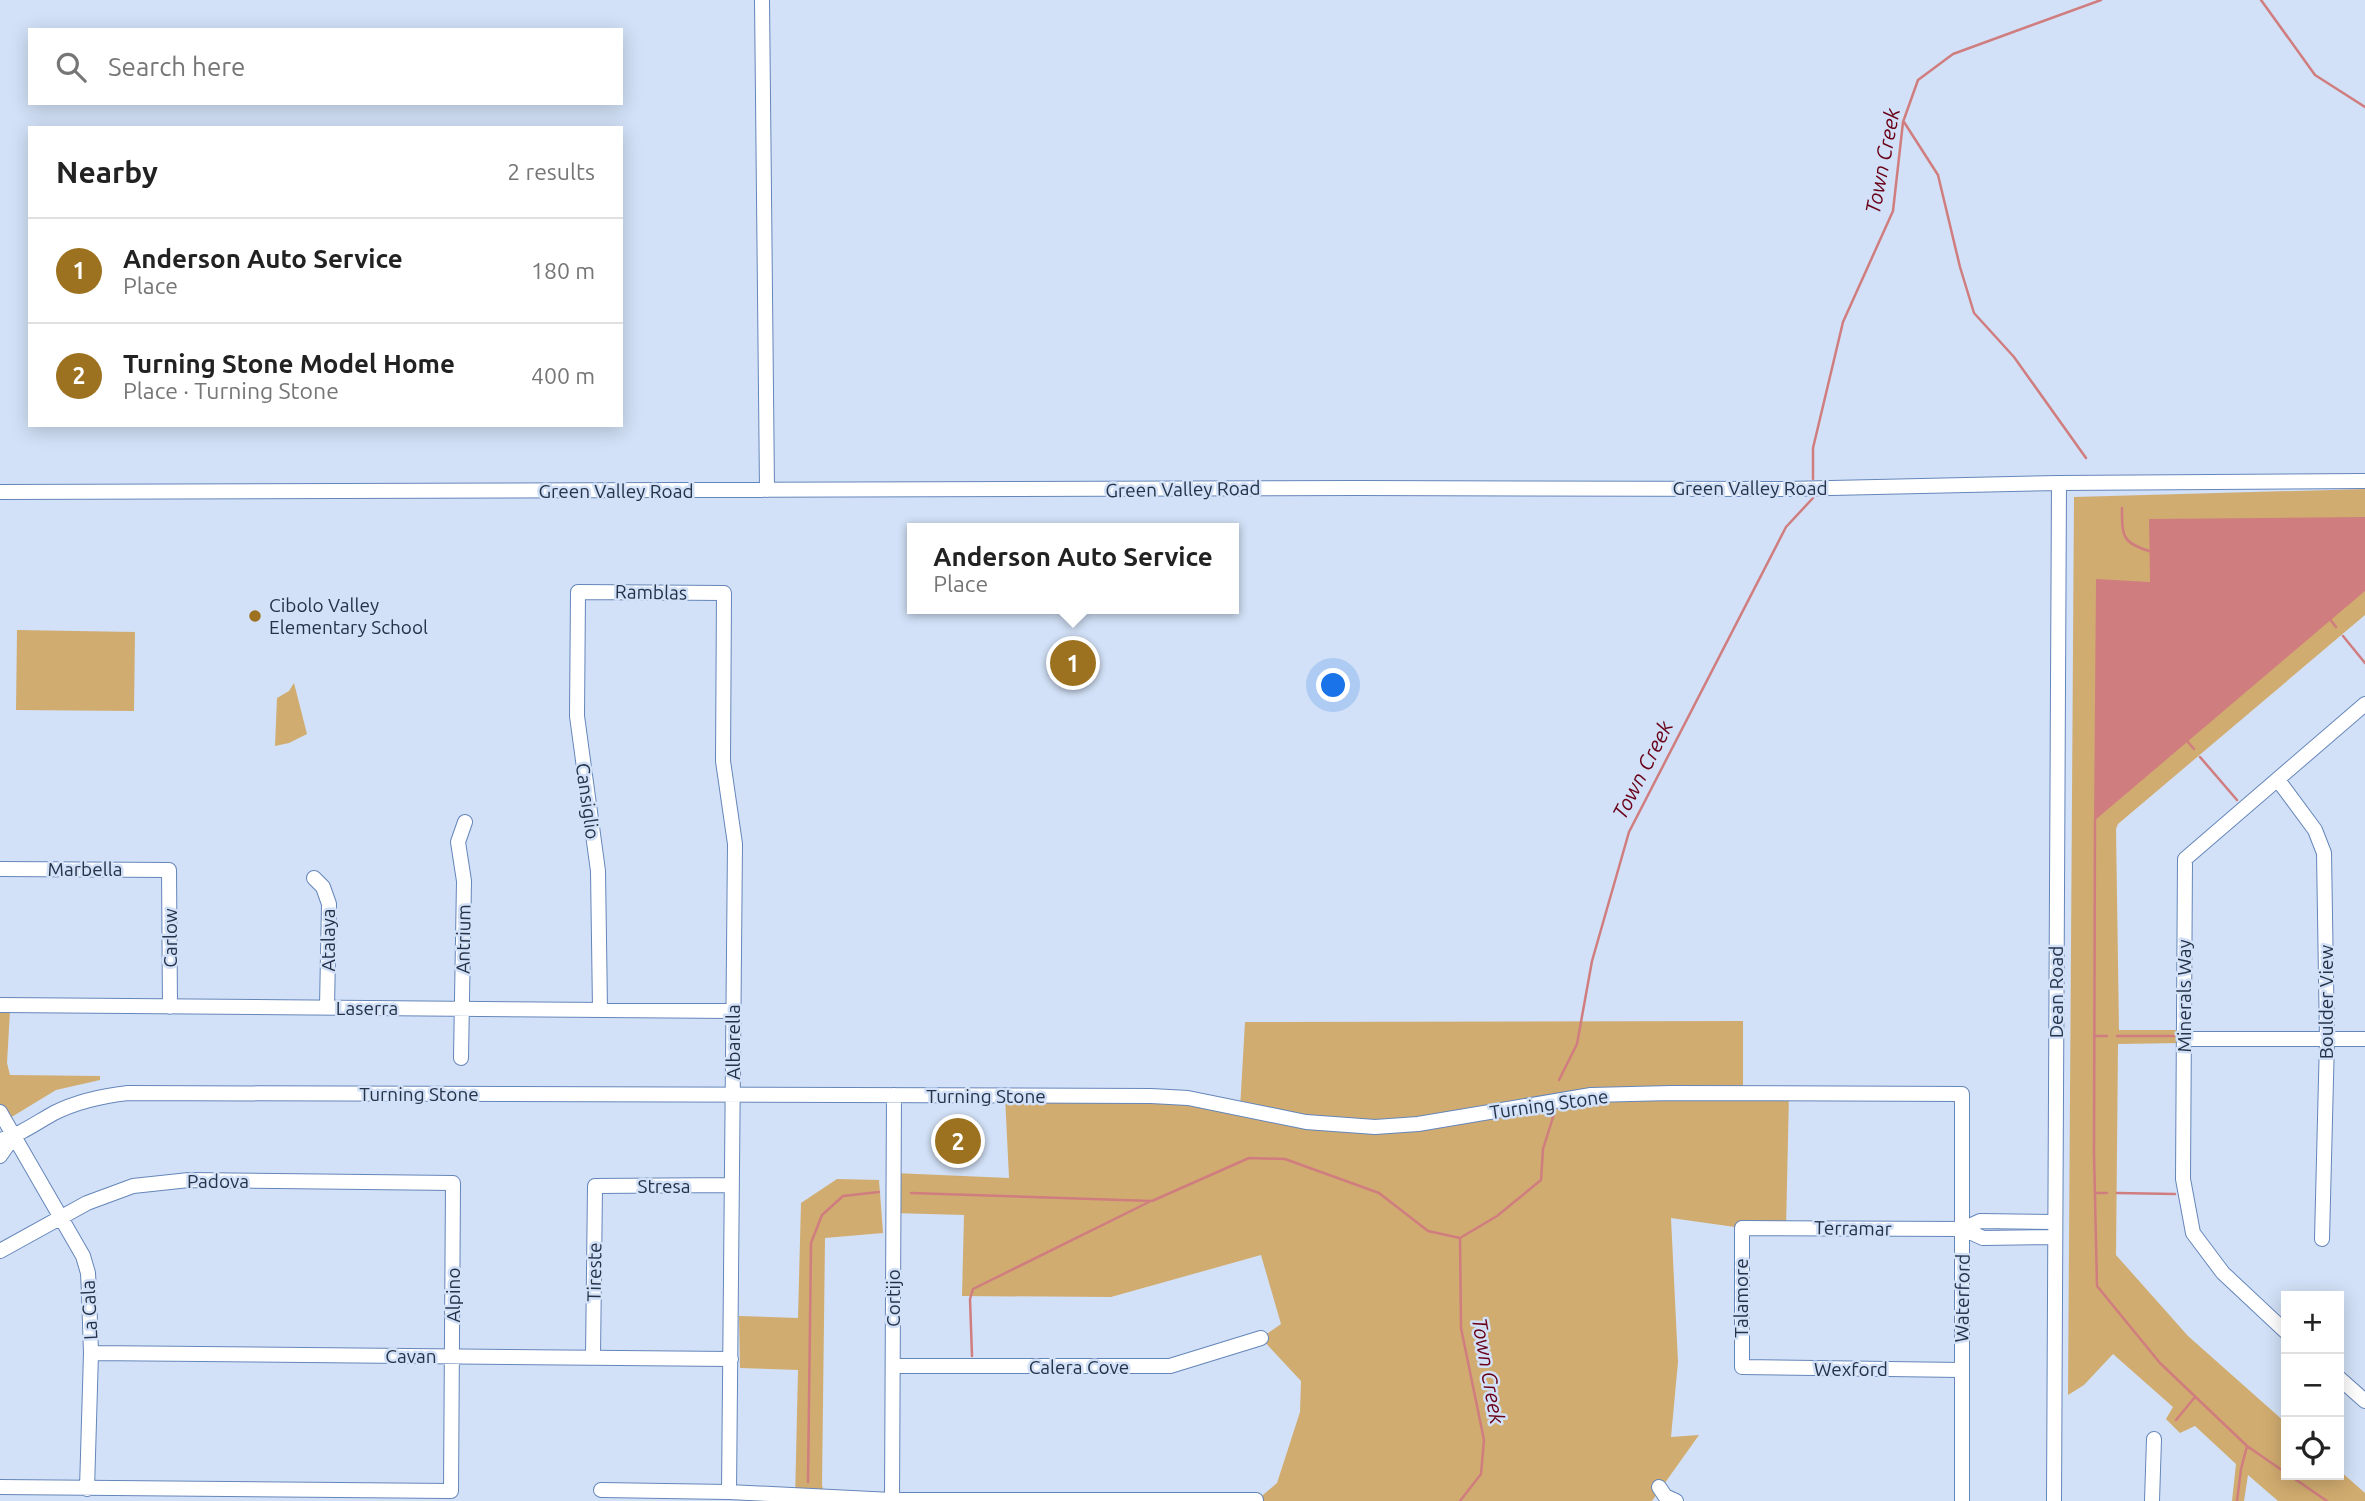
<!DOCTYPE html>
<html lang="en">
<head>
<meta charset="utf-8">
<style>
	body { margin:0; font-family:Ubuntu,sans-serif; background:#f2f2f2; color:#222 }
	.controls { position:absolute; right:21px; bottom:21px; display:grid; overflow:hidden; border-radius:0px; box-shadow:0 4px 18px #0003 }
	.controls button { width:63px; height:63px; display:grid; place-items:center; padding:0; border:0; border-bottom:2px solid #e0e0e0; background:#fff; color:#222; font:35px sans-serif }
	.you { position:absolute; left:1334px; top:686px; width:24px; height:24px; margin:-18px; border:5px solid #fff; border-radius:50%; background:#1a73e8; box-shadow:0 0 0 10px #1a73e833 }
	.badge { display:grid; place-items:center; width:46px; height:46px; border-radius:50%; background:#9c711f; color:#fff; font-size:23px; font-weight:700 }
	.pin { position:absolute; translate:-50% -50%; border:4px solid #fff; box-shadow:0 2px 7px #0006 }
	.popup { position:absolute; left:907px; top:523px; width:332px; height:91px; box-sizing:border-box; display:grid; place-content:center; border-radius:0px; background:#fff; filter:drop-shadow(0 2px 5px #0005); font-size:23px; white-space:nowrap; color:#767676 }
	.popup b { font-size:26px; color:#222 }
	.popup::after { content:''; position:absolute; left:50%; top:100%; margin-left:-14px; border:14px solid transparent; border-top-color:#fff }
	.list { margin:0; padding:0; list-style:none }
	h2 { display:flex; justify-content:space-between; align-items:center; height:91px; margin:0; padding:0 28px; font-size:30px }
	h2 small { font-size:23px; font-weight:400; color:#767676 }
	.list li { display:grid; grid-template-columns:46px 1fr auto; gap:21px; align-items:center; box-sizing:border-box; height:105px; padding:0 28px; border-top:2px solid #e0e0e0 }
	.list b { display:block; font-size:26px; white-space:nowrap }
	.list p { margin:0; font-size:23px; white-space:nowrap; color:#767676 }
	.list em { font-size:23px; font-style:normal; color:#767676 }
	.icon { flex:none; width:38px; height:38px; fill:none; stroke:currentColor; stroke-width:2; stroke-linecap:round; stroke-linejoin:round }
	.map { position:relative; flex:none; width:2365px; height:1501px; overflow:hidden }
	.search { position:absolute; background:#fff; box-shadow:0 4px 18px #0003; left:28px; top:28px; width:595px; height:77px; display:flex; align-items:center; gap:18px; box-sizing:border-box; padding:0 24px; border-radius:0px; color:#767676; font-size:26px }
	.panel { position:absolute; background:#fff; box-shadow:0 4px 18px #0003; left:28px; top:126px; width:595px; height:301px; border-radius:0px }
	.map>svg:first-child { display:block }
	.green { fill:#d1ac70 }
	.water { fill:#d07d7f }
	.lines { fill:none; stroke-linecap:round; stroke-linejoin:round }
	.stream { stroke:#d07d7f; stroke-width:2.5 }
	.minor-casing { stroke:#6586ba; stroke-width:16 }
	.minor { stroke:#fff; stroke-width:14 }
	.poi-dot { fill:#9c711f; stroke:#d2e1f7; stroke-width:2.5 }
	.labels { text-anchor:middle; stroke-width:5; stroke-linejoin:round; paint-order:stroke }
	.street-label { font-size:19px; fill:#253349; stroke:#d2e1f7 }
	.poi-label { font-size:19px; fill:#253349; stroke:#d2e1f7; text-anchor:start }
	.water-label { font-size:21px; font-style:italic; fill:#690018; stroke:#d2e1f7 }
</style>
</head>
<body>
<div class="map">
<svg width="2365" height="1501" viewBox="0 0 2365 1501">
	<rect width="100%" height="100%" fill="#d2e1f7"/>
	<!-- green -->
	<path class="green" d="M2365,489V615L2118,824L2116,829L2119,1030H2177L2181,1043L2118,1044L2116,1255L2188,1336L2286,1423V1475H2339V1470L2365,1493V1501H2278L2248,1475L2244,1501H2232L2236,1464L2195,1426L2180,1433L2166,1419L2173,1407L2113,1354L2084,1385L2068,1395L2074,497Z
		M17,630L135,632L134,711L16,710Z
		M294,683L307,734L289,743L275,746L277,698L289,691Z
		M0,1011H10L7,1063L10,1075L100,1076V1080L56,1090L0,1124Z
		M1743,1021V1094H1789L1786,1228H1742L1671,1218L1678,1362L1671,1437L1699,1435L1652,1501H1256L1277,1483L1300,1412L1301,1381L1261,1338L1281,1324L1261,1255L1111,1297L962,1296L964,1215L893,1213L894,1173L1009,1178L1005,1096H1151L1240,1109L1245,1022Z
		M837,1179L879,1180L883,1233L825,1238L822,1485L826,1501H795L798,1370L740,1368L739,1316L798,1318L801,1203Z"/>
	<!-- water -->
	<path class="water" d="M2365,517V591L2094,821L2096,579L2150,582L2149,519Z"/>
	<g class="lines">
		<!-- stream -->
		<path class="stream" d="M2261,0L2315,75L2365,107
			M1904,122L1938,175L1960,267L1974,313L2014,357L2086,458
			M1813,479V448L1843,322L1893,211L1903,122L1918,80L1953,54L2101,0
			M2122,508C2122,537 2122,543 2152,552
			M2329,618L2336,627
			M2343,636L2365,663
			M2187,741L2194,749
			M2200,757L2237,800
			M2095,819L2094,1153L2097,1286L2160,1363L2247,1446L2286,1473
			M2094,1036H2107
			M2117,1036H2174
			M1559,1080L1577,1044L1592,961L1629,832L1786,527L1813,498
			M911,1193L1152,1201L1249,1158L1285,1159L1379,1193L1428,1231L1460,1238
			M2096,1193H2107
			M2117,1193L2175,1194
			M972,1356L970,1299L973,1289L1151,1201
			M2176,1420L2195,1397
			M2289,1475L2327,1501
			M808,1482L811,1243L822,1215L843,1196L879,1192
			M1460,1501L1481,1474L1484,1440L1461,1328L1460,1238L1497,1216L1541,1180L1543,1149L1554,1114
			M2237,1501L2241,1469L2247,1446"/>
		<defs>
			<path id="minor" d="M762,0L767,490
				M0,492L1357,488L1786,489L2059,483L2365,481
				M2278,780L2315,830L2324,853L2327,1039L2322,1239
				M0,869L169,870L170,1007
				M314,878L323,887L329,904L327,1007
				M0,1005L733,1011
				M600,1009L598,871L577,716L578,592L724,593L723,761L735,844L729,1492
				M2184,1039H2365
				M461,1058L464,881L458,842L465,822
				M0,1112L83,1256L88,1273L89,1293L91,1353L87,1489
				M0,1140C20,1135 36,1123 54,1113C78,1101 101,1096 128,1093L1151,1096L1188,1098L1306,1122L1375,1127L1418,1124L1591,1095L1671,1093L1962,1094V1501
				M0,1156L14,1136
				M1963,1229L1980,1221L2055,1222
				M0,1251L87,1203L133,1186L189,1180L453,1183L451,1491L0,1487
				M2286,1332L2223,1273L2193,1233L2183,1179L2185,859L2365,704
				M91,1353L731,1359
				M593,1357L595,1186L732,1185
				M893,1366H1170L1261,1338
				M1961,1370L1742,1367V1228L1963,1229L1983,1238L2055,1237
				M2339,1378L2365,1401
				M1659,1487L1665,1496L1676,1501
				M601,1490L729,1492L892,1500H1256
				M892,1500L894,1095
				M2054,1501L2059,483
				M2152,1501L2154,1439"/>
		</defs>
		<!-- minor casing -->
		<use href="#minor" class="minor-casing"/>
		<!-- minor -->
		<use href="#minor" class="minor"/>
	</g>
	<!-- markers -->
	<circle class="poi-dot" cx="255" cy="616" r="7"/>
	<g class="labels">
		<!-- street labels -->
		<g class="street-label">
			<text x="1750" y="495">Green Valley Road</text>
			<text transform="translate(1183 489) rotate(-1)" y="7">Green Valley Road</text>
			<text x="616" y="498">Green Valley Road</text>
			<text transform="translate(651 592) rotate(1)" y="7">Ramblas</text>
			<text transform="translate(588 801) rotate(82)" y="7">Cansiglio</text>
			<text x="85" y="876">Marbella</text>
			<text transform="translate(170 938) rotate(-90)" y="7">Carlow</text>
			<text transform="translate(463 939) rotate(-89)" y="7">Antrium</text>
			<text transform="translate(328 940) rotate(-90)" y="7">Atalaya</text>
			<text transform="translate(2056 992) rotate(-90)" y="7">Dean Road</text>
			<text transform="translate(2184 996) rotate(-90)" y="7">Minerals Way</text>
			<text transform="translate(2326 1002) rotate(-90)" y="7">Boulder View</text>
			<text x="367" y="1015">Laserra</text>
			<text transform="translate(733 1042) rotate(-90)" y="7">Albarella</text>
			<text x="419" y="1101">Turning Stone</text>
			<text x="986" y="1103">Turning Stone</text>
			<text transform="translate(1549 1104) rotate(-8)" y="7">Turning Stone</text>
			<text x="218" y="1188">Padova</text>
			<text x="664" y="1193">Stresa</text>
			<text transform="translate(1853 1228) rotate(1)" y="7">Terramar</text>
			<text transform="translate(594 1272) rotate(-89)" y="7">Tireste</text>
			<text transform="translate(453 1295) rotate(-90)" y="7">Alpino</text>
			<text transform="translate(893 1298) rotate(-90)" y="7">Cortijo</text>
			<text transform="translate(1741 1298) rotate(-90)" y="7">Talamore</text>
			<text transform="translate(1962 1298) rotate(-89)" y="7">Waterford</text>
			<text transform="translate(89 1310) rotate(-93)" y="7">La Cala</text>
			<text x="411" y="1363">Cavan</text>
			<text x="1079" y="1374">Calera Cove</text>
			<text x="1851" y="1376">Wexford</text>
		</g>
		<!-- poi labels -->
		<g class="poi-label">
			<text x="269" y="612">Cibolo Valley<tspan x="269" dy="22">Elementary School</tspan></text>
		</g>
		<!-- water labels -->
		<g class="water-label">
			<text transform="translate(1883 161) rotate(-79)" y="7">Town Creek</text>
			<text transform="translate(1643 770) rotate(-63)" y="7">Town Creek</text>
			<text transform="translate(1488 1371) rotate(80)" y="7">Town Creek</text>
		</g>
	</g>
</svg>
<div class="controls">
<button>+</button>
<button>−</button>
<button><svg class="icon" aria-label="locate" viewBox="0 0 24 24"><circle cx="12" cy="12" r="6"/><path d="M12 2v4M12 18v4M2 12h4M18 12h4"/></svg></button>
</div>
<div class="you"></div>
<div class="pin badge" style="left:1073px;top:663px">1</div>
<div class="popup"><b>Anderson Auto Service</b>Place</div>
<div class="pin badge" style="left:958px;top:1141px">2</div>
<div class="search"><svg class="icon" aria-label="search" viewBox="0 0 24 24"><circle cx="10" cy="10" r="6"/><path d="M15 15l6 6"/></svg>Search here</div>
<section class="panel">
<h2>Nearby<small>2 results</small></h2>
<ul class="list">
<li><span class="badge">1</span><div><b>Anderson Auto Service</b><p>Place</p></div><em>180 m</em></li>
<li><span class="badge">2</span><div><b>Turning Stone Model Home</b><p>Place · Turning Stone</p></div><em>400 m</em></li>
</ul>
</section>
</div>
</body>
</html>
